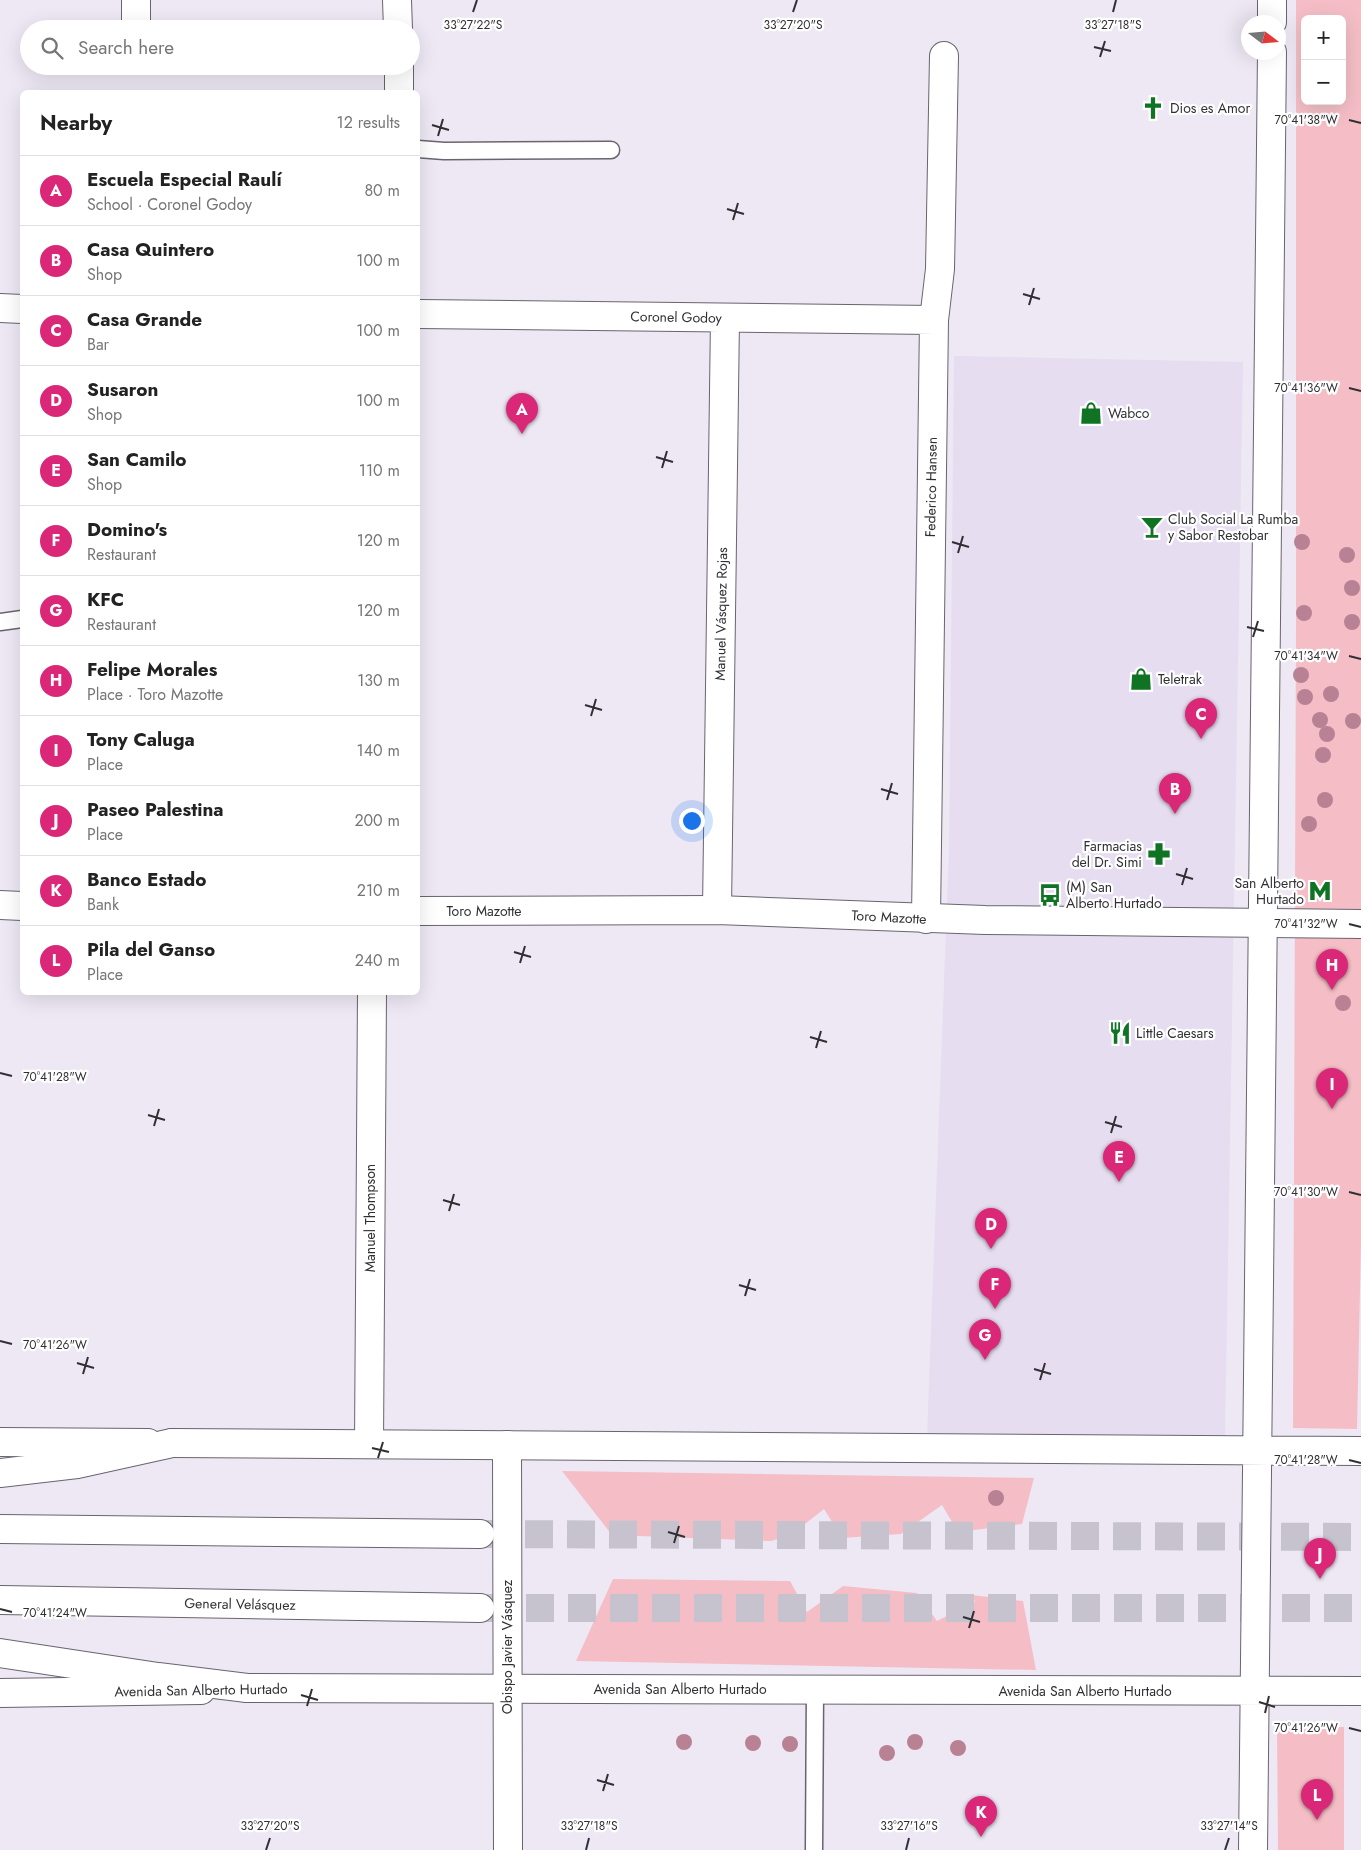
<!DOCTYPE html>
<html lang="en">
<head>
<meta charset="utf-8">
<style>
	body { margin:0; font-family:Jost,sans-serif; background:#f6f6f6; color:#222 }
	.controls { position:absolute; right:15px; top:15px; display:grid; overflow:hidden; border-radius:8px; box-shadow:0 5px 20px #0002 }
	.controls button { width:45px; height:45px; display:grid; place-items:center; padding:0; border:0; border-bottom:1px solid #e0e0e0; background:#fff; color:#222; font:25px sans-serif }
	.compass { position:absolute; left:1241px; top:15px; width:45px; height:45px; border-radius:50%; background:#fff; box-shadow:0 5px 20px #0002; rotate:106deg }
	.you { position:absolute; left:691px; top:820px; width:18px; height:18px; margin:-12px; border:4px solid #fff; border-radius:50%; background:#1a73e8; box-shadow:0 0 0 8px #1a73e833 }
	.badge { display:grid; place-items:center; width:32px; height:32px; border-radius:50%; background:#db2777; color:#fff; font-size:16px; font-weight:700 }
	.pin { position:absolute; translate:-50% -41px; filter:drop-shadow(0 1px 2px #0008) }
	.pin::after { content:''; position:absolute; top:26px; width:18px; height:15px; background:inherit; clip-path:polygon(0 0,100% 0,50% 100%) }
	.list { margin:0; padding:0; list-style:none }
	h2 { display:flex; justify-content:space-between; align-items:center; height:65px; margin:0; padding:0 20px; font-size:21px }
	h2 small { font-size:16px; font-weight:400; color:#767676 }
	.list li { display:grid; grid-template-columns:32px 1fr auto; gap:15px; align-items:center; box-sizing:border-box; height:70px; padding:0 20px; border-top:1px solid #e0e0e0 }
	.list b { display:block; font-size:19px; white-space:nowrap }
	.list p { margin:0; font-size:16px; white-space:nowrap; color:#767676 }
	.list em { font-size:16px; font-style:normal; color:#767676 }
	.icon { flex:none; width:28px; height:28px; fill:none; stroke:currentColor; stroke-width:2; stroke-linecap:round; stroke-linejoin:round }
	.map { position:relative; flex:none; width:1361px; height:1850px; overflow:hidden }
	.search { position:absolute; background:#fff; box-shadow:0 5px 20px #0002; left:20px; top:20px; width:400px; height:55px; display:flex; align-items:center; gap:12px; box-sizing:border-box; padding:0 18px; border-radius:28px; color:#767676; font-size:19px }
	.panel { position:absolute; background:#fff; box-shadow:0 5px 20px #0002; left:20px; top:90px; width:400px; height:905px; border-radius:8px }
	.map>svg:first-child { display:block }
	.built { fill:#e6ddf0 }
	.green { fill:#f5bec6; fill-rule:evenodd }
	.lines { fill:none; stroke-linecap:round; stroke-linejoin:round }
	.motorway-tunnel { stroke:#c7c3ce; stroke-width:28; stroke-dasharray:28 14; stroke-linecap:butt }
	.service-casing { stroke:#69646f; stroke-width:19 }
	.minor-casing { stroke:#69646f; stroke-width:30 }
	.tertiary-casing { stroke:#69646f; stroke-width:30 }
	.secondary-casing { stroke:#69646f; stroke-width:30 }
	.primary-casing { stroke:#69646f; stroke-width:30 }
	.motorway-casing { stroke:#69646f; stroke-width:30 }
	.service { stroke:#fff; stroke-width:16 }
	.minor { stroke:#fff; stroke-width:28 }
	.tertiary { stroke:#fff; stroke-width:28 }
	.secondary { stroke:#fff; stroke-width:28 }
	.primary { stroke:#fff; stroke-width:28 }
	.motorway { stroke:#fff; stroke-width:28 }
	.tree { fill:#b98194 }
	.ticks { fill:none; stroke:#312f34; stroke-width:2 }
	.labels { text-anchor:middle; stroke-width:4.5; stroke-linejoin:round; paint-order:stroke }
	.poi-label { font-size:14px; fill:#312f34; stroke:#fff; text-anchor:start }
	.street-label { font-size:14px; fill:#312f34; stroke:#fff }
	.ticks-label { font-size:12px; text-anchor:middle; fill:#312f34; stroke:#fff; stroke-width:4.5; stroke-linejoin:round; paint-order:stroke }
</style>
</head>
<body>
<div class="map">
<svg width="1361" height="1850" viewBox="0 0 1361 1850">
	<rect width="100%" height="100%" fill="#ede8f4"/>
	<!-- built -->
	<path class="built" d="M954,356L1243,362L1225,1438H927L949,850Z"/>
	<!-- green -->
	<path class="green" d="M1296,0H1361V1245L1357,1429L1293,1428L1296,628ZM1305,19H1342V101H1305Z
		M562,1471L1034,1478L1022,1524L958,1532L942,1505L901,1534L842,1538L824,1509L791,1535L771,1541L612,1535Z
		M613,1579L790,1581L807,1612L843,1586L917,1593L937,1621L975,1602L972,1595L1023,1601L1036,1670L576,1661Z
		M1277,1727H1344V1850H1278Z"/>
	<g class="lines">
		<!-- motorway-tunnel -->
		<path class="motorway-tunnel" d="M483,1534L1361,1537
			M484,1608H1361"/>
		<defs>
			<path id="service" d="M418,149L444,151L611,150
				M0,622L22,619
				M814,1850L815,1689"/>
			<path id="minor" d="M136,0V29
				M397,0L398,29
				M399,66V92
				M0,308L22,309
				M418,314L934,320
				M717,910L725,318
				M926,919L934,320L940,269L944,56
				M369,1444L372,992
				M507,1445L508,1850"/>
			<path id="tertiary" d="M0,905L22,906
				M418,911L717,910L985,920L1361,924"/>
			<path id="secondary" d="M0,1442L148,1443
				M0,1693L201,1690"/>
			<path id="primary" d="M1272,22V0
				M172,1443L1361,1451
				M247,1688L1361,1691
				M1253,1850L1272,52"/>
			<path id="motorway" d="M0,1473L77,1464L172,1443
				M0,1529L480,1534
				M0,1600L480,1608
				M0,1653L158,1677L247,1688"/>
		</defs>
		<!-- service casing -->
		<use href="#service" class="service-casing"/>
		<!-- minor casing -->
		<use href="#minor" class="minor-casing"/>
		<!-- tertiary casing -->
		<use href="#tertiary" class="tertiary-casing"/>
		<!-- secondary casing -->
		<use href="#secondary" class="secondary-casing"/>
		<!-- primary casing -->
		<use href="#primary" class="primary-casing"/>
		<!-- motorway casing -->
		<use href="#motorway" class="motorway-casing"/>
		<!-- service -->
		<use href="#service" class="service"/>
		<!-- minor -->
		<use href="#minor" class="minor"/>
		<!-- tertiary -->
		<use href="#tertiary" class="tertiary"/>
		<!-- secondary -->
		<use href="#secondary" class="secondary"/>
		<!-- primary -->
		<use href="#primary" class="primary"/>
		<!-- motorway -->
		<use href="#motorway" class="motorway"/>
	</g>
	<!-- trees -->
	<g class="tree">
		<circle cx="1302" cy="542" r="8"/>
		<circle cx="1347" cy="555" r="8"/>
		<circle cx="1352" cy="588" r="8"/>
		<circle cx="1304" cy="613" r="8"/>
		<circle cx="1352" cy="622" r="8"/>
		<circle cx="1301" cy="675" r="8"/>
		<circle cx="1331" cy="694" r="8"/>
		<circle cx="1305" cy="697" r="8"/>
		<circle cx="1320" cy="720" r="8"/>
		<circle cx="1353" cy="721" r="8"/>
		<circle cx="1327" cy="734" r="8"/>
		<circle cx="1323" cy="755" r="8"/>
		<circle cx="1325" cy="800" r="8"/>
		<circle cx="1309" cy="824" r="8"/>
		<circle cx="1343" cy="1003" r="8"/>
		<circle cx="996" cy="1498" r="8"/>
		<circle cx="684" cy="1742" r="8"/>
		<circle cx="915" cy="1742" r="8"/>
		<circle cx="753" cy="1743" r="8"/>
		<circle cx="790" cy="1744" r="8"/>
		<circle cx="958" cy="1748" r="8"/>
		<circle cx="887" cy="1753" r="8"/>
	</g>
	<!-- ticks -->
	<path class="ticks" d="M473,12L477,0M793,12L797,0M1113,12L1116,0M1094,47L1111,51M1100,57L1105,41M1349,120L1361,123M432,125L449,130M438,136L443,119M727,209L744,214M733,220L738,203M1023,294L1040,299M1029,305L1034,288M1349,388L1361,391M656,457L673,462M662,468L667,451M952,542L969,547M958,553L963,536M1247,627L1264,631M1253,637L1258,621M1349,656L1361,659M585,705L602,710M591,716L596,699M881,789L898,794M887,800L892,783M1176,874L1193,879M1182,885L1187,868M1349,924L1361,927M514,952L531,957M520,963L525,946M810,1037L827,1042M816,1048L821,1031M0,1073L12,1076M148,1115L165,1120M1105,1122L1122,1127M154,1126L159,1109M1111,1133L1116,1116M1349,1192L1361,1195M443,1200L460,1205M449,1211L454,1194M739,1285L756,1290M745,1296L750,1279M0,1341L12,1344M77,1363L94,1368M1034,1369L1051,1374M83,1374L88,1357M1040,1380L1045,1363M372,1448L389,1452M378,1458L383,1442M1349,1460L1361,1463M668,1532L685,1537M674,1543L679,1526M0,1609L12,1612M963,1617L980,1622M969,1628L974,1611M301,1695L318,1700M1259,1702L1275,1707M307,1706L312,1689M1265,1713L1269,1696M1349,1728L1361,1731M597,1780L614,1785M603,1791L608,1774M266,1850L270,1838M586,1850L589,1838M906,1850L909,1838M1225,1850L1229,1838"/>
	<!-- icons -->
	<defs>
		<symbol id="church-bare" viewBox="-9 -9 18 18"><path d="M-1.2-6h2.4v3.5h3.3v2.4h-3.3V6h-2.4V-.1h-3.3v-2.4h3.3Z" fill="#0f7323" stroke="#fff" stroke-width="2.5" paint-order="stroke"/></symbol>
		<symbol id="shop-bare" viewBox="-9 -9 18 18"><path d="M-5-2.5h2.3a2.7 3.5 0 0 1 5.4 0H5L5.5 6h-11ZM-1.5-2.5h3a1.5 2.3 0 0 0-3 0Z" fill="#0f7323" stroke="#fff" stroke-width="2.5" paint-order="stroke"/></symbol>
		<symbol id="bar-bare" viewBox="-9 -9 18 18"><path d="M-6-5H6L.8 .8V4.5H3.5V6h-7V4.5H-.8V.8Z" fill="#0f7323" stroke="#fff" stroke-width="2.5" paint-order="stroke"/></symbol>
		<symbol id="pharmacy-bare" viewBox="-9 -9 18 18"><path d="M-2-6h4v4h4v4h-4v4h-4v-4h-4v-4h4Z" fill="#0f7323" stroke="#fff" stroke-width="2.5" paint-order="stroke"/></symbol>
		<symbol id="metro-bare" viewBox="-9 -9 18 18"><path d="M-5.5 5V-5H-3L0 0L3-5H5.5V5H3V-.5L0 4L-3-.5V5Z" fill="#0f7323" stroke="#fff" stroke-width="2.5" paint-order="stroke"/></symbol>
		<symbol id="bus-bare" viewBox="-9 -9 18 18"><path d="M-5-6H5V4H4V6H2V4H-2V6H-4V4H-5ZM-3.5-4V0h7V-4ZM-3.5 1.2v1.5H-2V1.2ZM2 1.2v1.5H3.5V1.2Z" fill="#0f7323" stroke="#fff" stroke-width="2.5" paint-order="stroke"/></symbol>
		<symbol id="restaurant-bare" viewBox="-9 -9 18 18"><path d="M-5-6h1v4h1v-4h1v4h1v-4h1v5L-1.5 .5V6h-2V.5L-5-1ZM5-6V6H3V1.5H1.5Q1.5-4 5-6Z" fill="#0f7323" stroke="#fff" stroke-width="2.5" paint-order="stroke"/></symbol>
	</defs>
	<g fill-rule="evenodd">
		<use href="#church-bare" x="1137" y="92" width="32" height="32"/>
		<use href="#shop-bare" x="1075" y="397" width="32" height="32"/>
		<use href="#bar-bare" x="1136" y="511" width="32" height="32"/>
		<use href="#shop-bare" x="1125" y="663" width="32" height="32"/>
		<use href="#pharmacy-bare" x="1143" y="838" width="32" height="32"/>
		<use href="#metro-bare" x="1304" y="875" width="32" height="32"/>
		<use href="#bus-bare" x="1034" y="879" width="32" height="32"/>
		<use href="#restaurant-bare" x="1104" y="1017" width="32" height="32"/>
	</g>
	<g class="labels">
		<!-- poi labels -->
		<g class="poi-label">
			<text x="1170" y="113">Dios es Amor</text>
			<text x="1108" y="418">Wabco</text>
			<text x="1168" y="524">Club Social La Rumba<tspan x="1168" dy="16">y Sabor Restobar</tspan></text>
			<text x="1158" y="684">Teletrak</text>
			<text x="1142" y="851" text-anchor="end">Farmacias<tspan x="1142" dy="16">del Dr. Simi</tspan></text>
			<text x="1304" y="888" text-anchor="end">San Alberto<tspan x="1304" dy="16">Hurtado</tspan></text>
			<text x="1066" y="892">(M) San<tspan x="1066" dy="16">Alberto Hurtado</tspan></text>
			<text x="1136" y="1038">Little Caesars</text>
		</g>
		<!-- street labels -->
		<g class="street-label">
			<text transform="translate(676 317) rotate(1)" y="5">Coronel Godoy</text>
			<text transform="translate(931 487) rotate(-89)" y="5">Federico Hansen</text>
			<text transform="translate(721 614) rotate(-89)" y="5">Manuel Vásquez Rojas</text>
			<text x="484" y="916">Toro Mazotte</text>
			<text transform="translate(889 917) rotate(3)" y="5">Toro Mazotte</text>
			<text transform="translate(370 1218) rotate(-90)" y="5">Manuel Thompson</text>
			<text transform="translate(240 1604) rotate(1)" y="5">General Velásquez</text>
			<text transform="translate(507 1647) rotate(-90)" y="5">Obispo Javier Vásquez</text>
			<text x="680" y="1694">Avenida San Alberto Hurtado</text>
			<text transform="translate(201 1690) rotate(-1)" y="5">Avenida San Alberto Hurtado</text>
			<text x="1085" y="1696">Avenida San Alberto Hurtado</text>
		</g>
	</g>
	<g class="ticks-label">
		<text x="473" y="29">33°27'22"S</text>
		<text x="793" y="29">33°27'20"S</text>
		<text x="1113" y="29">33°27'18"S</text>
		<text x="1306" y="124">70°41'38"W</text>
		<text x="1306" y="392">70°41'36"W</text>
		<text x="1306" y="660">70°41'34"W</text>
		<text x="1306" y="928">70°41'32"W</text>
		<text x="55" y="1081">70°41'28"W</text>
		<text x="1306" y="1196">70°41'30"W</text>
		<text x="55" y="1349">70°41'26"W</text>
		<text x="1306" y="1464">70°41'28"W</text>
		<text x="55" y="1617">70°41'24"W</text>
		<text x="1306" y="1732">70°41'26"W</text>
		<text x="270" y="1830">33°27'20"S</text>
		<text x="589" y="1830">33°27'18"S</text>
		<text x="909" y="1830">33°27'16"S</text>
		<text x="1229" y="1830">33°27'14"S</text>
	</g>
</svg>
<div class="controls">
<button>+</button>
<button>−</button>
</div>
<svg class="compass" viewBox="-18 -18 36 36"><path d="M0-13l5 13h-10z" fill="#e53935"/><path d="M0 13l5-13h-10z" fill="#767676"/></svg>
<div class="you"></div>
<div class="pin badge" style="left:522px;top:434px">A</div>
<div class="pin badge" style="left:1175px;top:814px">B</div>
<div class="pin badge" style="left:1201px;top:739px">C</div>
<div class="pin badge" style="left:991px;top:1249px">D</div>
<div class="pin badge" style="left:1119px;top:1182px">E</div>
<div class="pin badge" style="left:995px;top:1309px">F</div>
<div class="pin badge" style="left:985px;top:1360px">G</div>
<div class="pin badge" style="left:1332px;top:990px">H</div>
<div class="pin badge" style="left:1332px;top:1109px">I</div>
<div class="pin badge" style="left:1320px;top:1579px">J</div>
<div class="pin badge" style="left:981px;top:1837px">K</div>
<div class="pin badge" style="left:1317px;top:1820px">L</div>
<div class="search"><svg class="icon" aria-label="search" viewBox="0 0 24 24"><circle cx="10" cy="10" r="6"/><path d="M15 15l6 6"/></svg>Search here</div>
<section class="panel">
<h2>Nearby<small>12 results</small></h2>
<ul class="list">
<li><span class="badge">A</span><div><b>Escuela Especial Raulí</b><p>School · Coronel Godoy</p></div><em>80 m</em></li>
<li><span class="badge">B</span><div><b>Casa Quintero</b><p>Shop</p></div><em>100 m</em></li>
<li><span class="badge">C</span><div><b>Casa Grande</b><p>Bar</p></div><em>100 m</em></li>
<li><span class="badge">D</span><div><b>Susaron</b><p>Shop</p></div><em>100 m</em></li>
<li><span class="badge">E</span><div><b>San Camilo</b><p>Shop</p></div><em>110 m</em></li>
<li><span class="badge">F</span><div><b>Domino's</b><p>Restaurant</p></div><em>120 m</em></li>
<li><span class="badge">G</span><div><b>KFC</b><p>Restaurant</p></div><em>120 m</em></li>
<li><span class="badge">H</span><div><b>Felipe Morales</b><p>Place · Toro Mazotte</p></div><em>130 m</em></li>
<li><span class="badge">I</span><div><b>Tony Caluga</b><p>Place</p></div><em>140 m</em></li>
<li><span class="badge">J</span><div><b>Paseo Palestina</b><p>Place</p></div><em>200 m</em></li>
<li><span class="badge">K</span><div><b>Banco Estado</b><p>Bank</p></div><em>210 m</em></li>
<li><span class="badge">L</span><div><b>Pila del Ganso</b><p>Place</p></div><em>240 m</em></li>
</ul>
</section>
</div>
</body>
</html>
